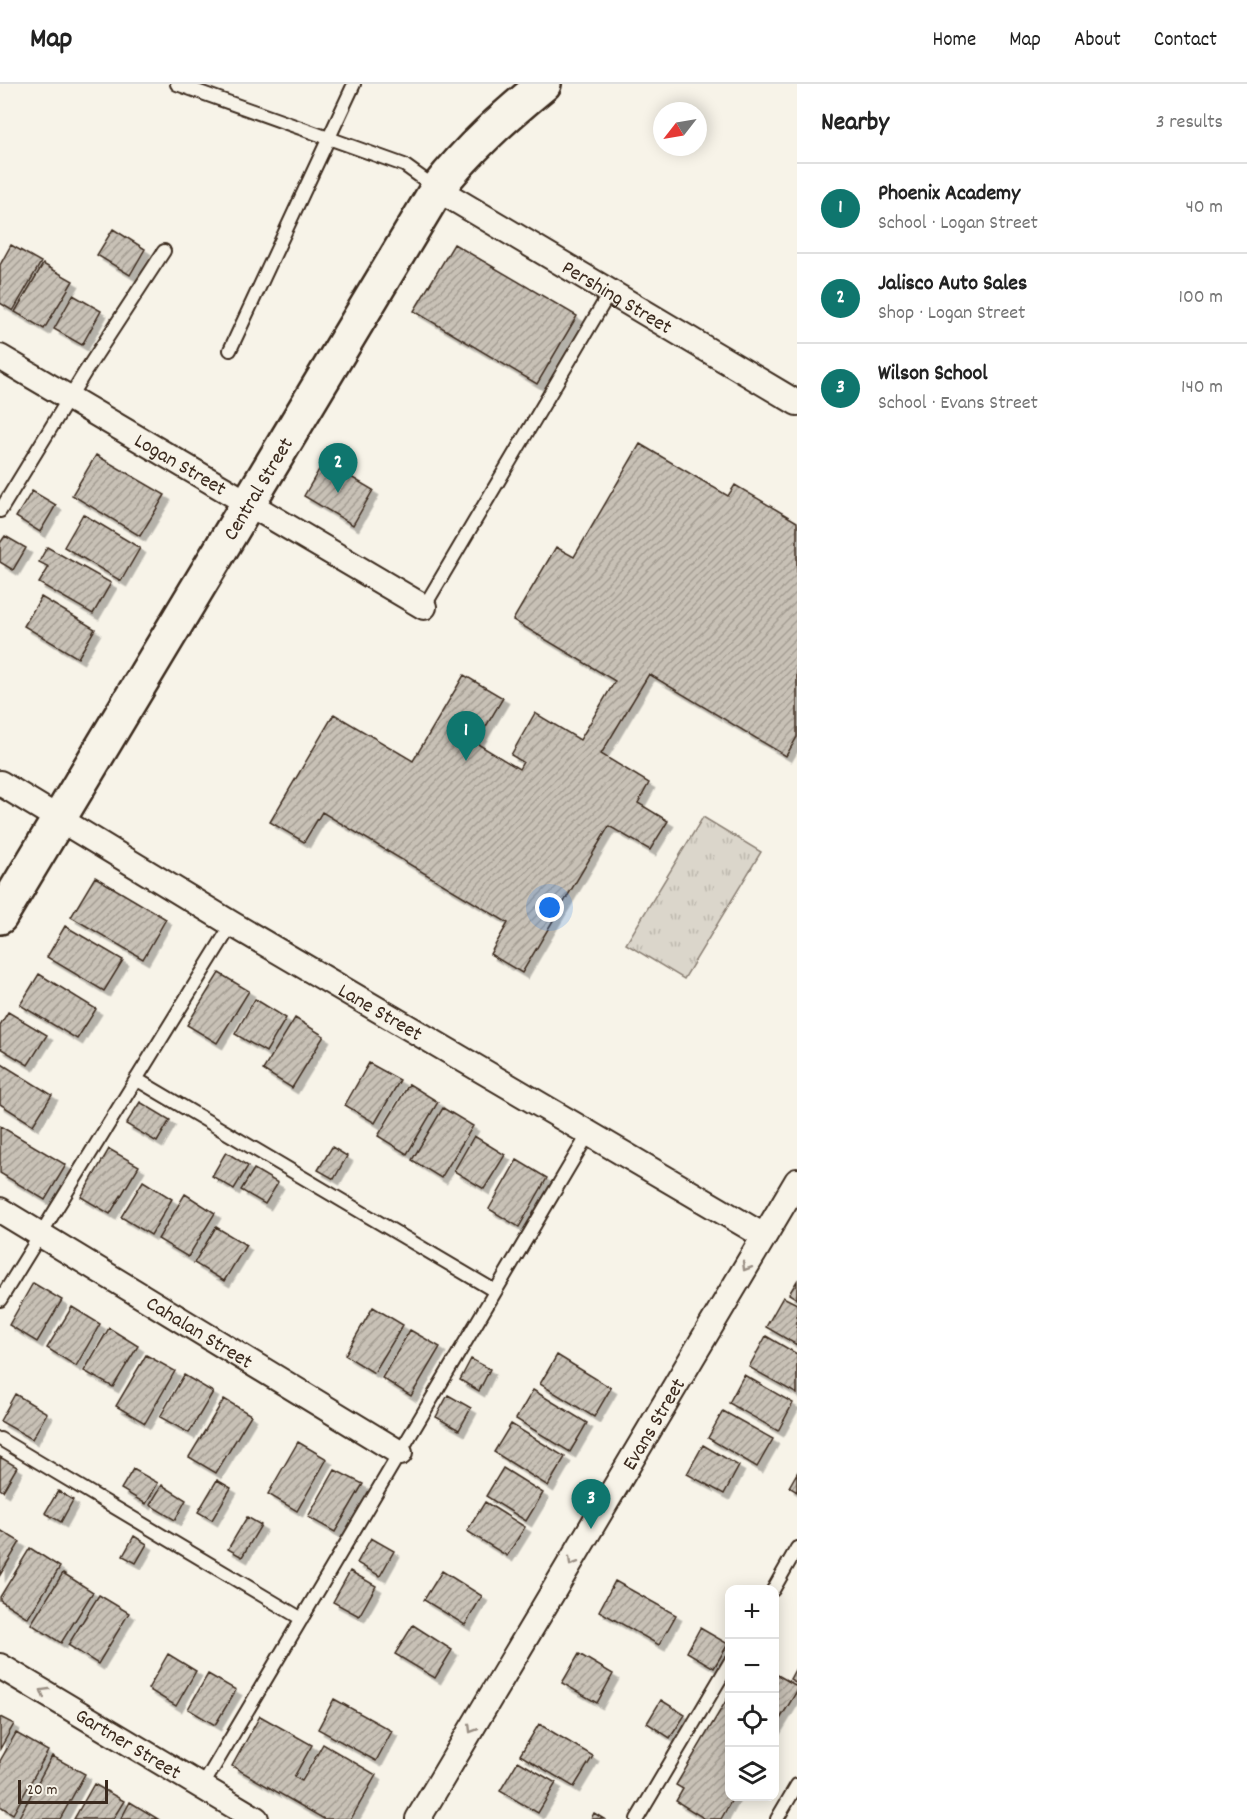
<!DOCTYPE html>
<html lang="en">
<head>
<meta charset="utf-8">
<style>
	body { margin:0; font-family:Dekko,sans-serif; background:#f2f2f2; color:#222 }
	.controls { position:absolute; right:18px; bottom:18px; display:grid; overflow:hidden; border-radius:12px; box-shadow:0 3px 15px #0003 }
	.controls button { width:54px; height:54px; display:grid; place-items:center; padding:0; border:0; border-bottom:2px solid #e0e0e0; background:#fff; color:#222; font:30px sans-serif }
	.compass { position:absolute; left:653px; top:18px; width:54px; height:54px; border-radius:50%; background:#fff; box-shadow:0 3px 15px #0003; rotate:239deg }
	.scale { position:absolute; left:18px; bottom:15px; width:90px; box-sizing:border-box; padding-left:6px; border:3px solid #3b2a1e; border-top:0; font-size:16px; line-height:21px; white-space:nowrap; color:#3b2a1e; -webkit-text-stroke:4px #f7f3e8; paint-order:stroke }
	.you { position:absolute; left:550px; top:824px; width:21px; height:21px; margin:-15px; border:4px solid #fff; border-radius:50%; background:#1a73e8; box-shadow:0 0 0 9px #1a73e833 }
	.badge { display:grid; place-items:center; width:39px; height:39px; border-radius:50%; background:#0f766e; color:#fff; font-size:20px; font-weight:700 }
	.pin { position:absolute; translate:-50% -50px; filter:drop-shadow(0 2px 3px #0008) }
	.pin::after { content:''; position:absolute; top:32px; width:21px; height:18px; background:inherit; clip-path:polygon(0 0,100% 0,50% 100%) }
	.list { margin:0; padding:0; list-style:none }
	h2 { display:flex; justify-content:space-between; align-items:center; height:78px; margin:0; padding:0 24px; font-size:26px }
	h2 small { font-size:20px; font-weight:400; color:#767676 }
	.list li { display:grid; grid-template-columns:39px 1fr auto; gap:18px; align-items:center; box-sizing:border-box; height:90px; padding:0 24px; border-top:2px solid #e0e0e0 }
	.list b { display:block; font-size:22px; white-space:nowrap }
	.list p { margin:0; font-size:20px; white-space:nowrap; color:#767676 }
	.list em { font-size:20px; font-style:normal; color:#767676 }
	.icon { flex:none; width:33px; height:33px; fill:none; stroke:currentColor; stroke-width:2; stroke-linecap:round; stroke-linejoin:round }
	.map { position:relative; flex:none; width:797px; height:1735px; overflow:hidden }
	header { display:flex; align-items:center; gap:36px; box-sizing:border-box; height:84px; padding:0 30px; background:#fff; border-bottom:2px solid #e0e0e0 }
	header strong { font-size:28px }
	nav { display:flex; gap:33px; margin-inline-start:auto; font-size:21px }
	main { display:flex }
	aside { flex:1; background:#fff }
	.map>svg:first-child { display:block }
	.park { fill:url(#park-tufts); stroke:#8b8074; stroke-width:1.5 }
	.building { fill:url(#building-hatch); stroke:#3b2a1e; stroke-width:1.5; filter:url(#shadow) }
	.lines { fill:none; stroke-linecap:round; stroke-linejoin:round }
	.lane-casing { stroke:#3b2a1e; stroke-width:16 }
	.street-casing { stroke:#3b2a1e; stroke-width:28 }
	.secondary-casing { stroke:#3b2a1e; stroke-width:38 }
	.lane { stroke:#f7f3e8; stroke-width:12 }
	.street { stroke:#f7f3e8; stroke-width:24 }
	.secondary { stroke:#f7f3e8; stroke-width:33 }
	.oneway { stroke:#998e83 }
	.labels { text-anchor:middle; stroke-width:4.5; stroke-linejoin:round; paint-order:stroke }
	.street-label { font-size:21px; fill:#3b2a1e; stroke:#f7f3e8 }
</style>
</head>
<body>
<header>
<strong>Map</strong>
<nav><a>Home</a><a>Map</a><a>About</a><a>Contact</a></nav>
</header>
<main>
<div class="map">
<svg width="797" height="1735" viewBox="0 0 797 1735">
	<defs>
		<pattern id="park-tufts" width="24" height="20" patternUnits="userSpaceOnUse" patternTransform="scale(1.5)"><rect width="24" height="20" fill="#dbd6cb"/><path d="M3 7l-1-3M5 7V3M7 7l1-3M15 17l-1-3M17 17v-4M19 17l1-3" fill="none" stroke="#bdb8ae"/></pattern>
		<pattern id="building-hatch" width="6" height="6" patternUnits="userSpaceOnUse" patternTransform="scale(1.5)"><rect width="6" height="6" fill="#c8c1b6"/><path d="M-1 1l2-2M0 6l6-6M5 7l2-2" fill="none" stroke="#a49d93"/></pattern>
		<filter id="shadow"><feDropShadow dx="5.5" dy="5.5" stdDeviation="0" flood-color="#0004"/></filter>
	</defs>
	<rect width="100%" height="100%" fill="#f7f3e8"/>
	<filter id="ink" filterUnits="userSpaceOnUse"><feTurbulence type="fractalNoise" baseFrequency=".0167" numOctaves="2"/><feDisplacementMap in="SourceGraphic" scale="12" xChannelSelector="R" yChannelSelector="G"/><feConvolveMatrix kernelMatrix="1 2 1 2 8 2 1 2 1" color-interpolation-filters="sRGB"/></filter>
	<g filter="url(#ink)">
		<!-- park -->
		<path class="park" d="M703,733L761,768L684,895L626,860Z"/>
		<!-- building -->
		<path class="building" d="M113,145L145,165L130,191L97,171Z
			M454,160L577,232L537,300L414,227Z
			M11,161L41,178L13,227L0,219V181Z
			M43,180L73,197L44,245L15,228Z
			M73,211L101,227L82,261L54,245Z
			M640,360L728,412L735,401L797,438V653L786,672L649,590L601,670L649,699L638,719L668,737L650,766L609,742L522,889L490,870L508,839L322,728L304,758L270,738L334,630L413,677L464,591L503,614L476,659L519,685L523,678L511,671L535,629L580,656L615,597L513,536L556,463L574,473Z
			M96,371L165,411L140,452L72,411Z
			M324,377L373,406L353,441L304,412Z
			M32,407L56,421L40,448L16,433Z
			M83,430L140,464L121,497L64,463Z
			M5,452L26,464L13,486L0,478V459Z
			M47,463L111,499L93,530L39,499L49,483L39,478Z
			M41,513L95,545L78,574L24,542Z
			M95,793L166,835L143,875L71,833Z
			M65,842L123,876L104,907L47,873Z
			M219,889L249,907L217,959L187,941Z
			M39,890L96,925L77,955L20,921Z
			M255,915L286,934L266,968L235,950Z
			M8,928L47,951L28,981L0,964V941Z
			M295,934L324,952L292,1004L263,986Z
			M0,979L52,1011L33,1041L0,1020Z
			M369,979L400,996L375,1039L345,1021Z
			M409,1000L438,1018L407,1070L378,1052Z
			M140,1018L170,1036L157,1058L126,1040Z
			M443,1024L473,1042L441,1094L412,1076Z
			M0,1042L66,1081L45,1116L0,1089Z
			M474,1052L505,1071L484,1105L454,1087Z
			M332,1063L347,1072L334,1095L318,1086Z
			M109,1065L139,1082L110,1130L81,1113Z
			M226,1068L248,1082L234,1105L212,1092Z
			M517,1076L547,1094L519,1143L489,1125Z
			M254,1085L278,1099L265,1120L241,1106Z
			M143,1097L172,1115L151,1151L121,1133Z
			M185,1110L215,1129L188,1173L158,1155Z
			M216,1143L246,1161L224,1197L194,1179Z
			M797,1197V1215L789,1210Z
			M33,1199L62,1216L37,1258L9,1241Z
			M783,1213L797,1220V1261L766,1243Z
			M72,1223L100,1240L76,1282L47,1264Z
			M373,1223L403,1241L374,1289L345,1271Z
			M109,1244L138,1262L113,1303L84,1287Z
			M410,1246L440,1263L411,1312L382,1294Z
			M766,1252L797,1270V1310L749,1283Z
			M146,1271L175,1287L145,1339L116,1322Z
			M557,1271L611,1304L594,1333L540,1300Z
			M471,1275L490,1285L479,1307L460,1296Z
			M184,1291L213,1308L189,1349L160,1333Z
			M744,1291L793,1319L778,1347L729,1319Z
			M533,1306L587,1339L570,1368L516,1335Z
			M15,1310L47,1329L32,1355L0,1337Z
			M448,1311L471,1324L459,1346L436,1333Z
			M224,1315L251,1331L216,1389L189,1373Z
			M723,1327L773,1355L757,1383L708,1354Z
			M511,1340L565,1373L548,1402L494,1368Z
			M298,1358L327,1375L297,1427L268,1410Z
			M703,1361L739,1382L724,1410L687,1390Z
			M0,1373L17,1383L3,1407L0,1405Z
			M503,1384L543,1409L526,1437L486,1412Z
			M133,1385L158,1399L146,1420L121,1405Z
			M335,1386L363,1400L335,1448L308,1433Z
			M797,1389V1408L789,1403Z
			M217,1396L231,1404L212,1436L198,1428Z
			M162,1401L186,1416L175,1436L150,1421Z
			M58,1407L73,1416L61,1438L45,1429Z
			M485,1418L525,1443L507,1472L467,1447Z
			M247,1433L261,1441L242,1473L228,1465Z
			M0,1446L20,1458L0,1491Z
			M134,1452L147,1460L136,1479L123,1472Z
			M371,1454L394,1467L380,1492L357,1479Z
			M30,1464L60,1483L28,1534L0,1516V1513Z
			M350,1487L376,1502L359,1532L333,1518Z
			M442,1487L482,1512L465,1541L424,1516Z
			M63,1489L93,1508L61,1559L31,1540Z
			M615,1497L676,1531L659,1561L599,1527Z
			M99,1511L129,1529L98,1580L68,1561Z
			M413,1541L452,1566L435,1594L395,1570Z
			M700,1544L728,1560L714,1584L687,1568Z
			M168,1570L196,1587L176,1622L148,1605Z
			M579,1570L613,1590L597,1619L562,1599Z
			M797,1582V1599L790,1595Z
			M774,1589L797,1602V1607L774,1645Z
			M208,1590L236,1606L215,1641L188,1625Z
			M730,1610V1712H734L721,1735H705L676,1717L683,1705L676,1701Z
			M334,1615L392,1647L376,1677L318,1645Z
			M661,1616L685,1631L670,1654L647,1639Z
			M260,1632L312,1661L294,1693L302,1697L323,1660L376,1691L351,1735H324L232,1682Z
			M0,1633L14,1640L0,1665Z
			M539,1640L593,1672L574,1703L520,1671Z
			M16,1649L48,1667L13,1730L0,1722V1677Z
			M52,1672L85,1690L60,1735H18Z
			M518,1677L556,1699L538,1729L500,1707Z
			M94,1700L124,1717L113,1735H74Z
			M130,1718L158,1735H121Z
			M594,1729L604,1735H591Z"/>
		<g class="lines">
			<defs>
				<path id="lane" d="M177,0L404,81L436,104
					M230,266L354,0
					M0,427L85,288L164,167
					M424,523L610,208
					M136,995L495,1207
					M0,1216L232,840
					M0,1355L302,1535
					M773,1506L797,1464
					M202,1703L589,1049
					M637,1735L730,1578
					M777,1735L797,1701"/>
				<g id="street">
					<path id="s1" d="M437,105L797,319"/>
					<path id="s2" d="M0,273L424,523"/>
					<path id="s3" d="M0,699L232,840L764,1152"/>
					<path id="s4" d="M0,1126L400,1369"/>
					<path id="s5" d="M0,1582L256,1735"/>
					<path id="s6" d="M418,1735L797,1097"/>
				</g>
				<g id="secondary">
					<path id="s7" d="M0,833L437,105C469,64 504,33 544,0"/>
				</g>
			</defs>
			<!-- lane casing -->
			<use href="#lane" class="lane-casing"/>
			<!-- street casing -->
			<use href="#street" class="street-casing"/>
			<!-- secondary casing -->
			<use href="#secondary" class="secondary-casing"/>
			<!-- lane -->
			<use href="#lane" class="lane"/>
			<!-- street -->
			<use href="#street" class="street"/>
			<!-- secondary -->
			<use href="#secondary" class="secondary"/>
		</g>
		<!-- one-way arrows -->
		<defs><path id="oneway-chevron" d="M-2-3.5L2.5 0L-2 3.5" fill="none" stroke-width="1.6" stroke-linecap="round" stroke-linejoin="round" transform="scale(1.5)"/></defs>
		<g class="oneway">
			<use href="#oneway-chevron" transform="translate(746 1183) rotate(121)"/>
			<use href="#oneway-chevron" transform="translate(572 1478) rotate(121)"/>
			<use href="#oneway-chevron" transform="translate(44 1608) rotate(-149)"/>
			<use href="#oneway-chevron" transform="translate(472 1645) rotate(121)"/>
		</g>
	</g>
	<g class="labels">
		<!-- street labels -->
		<g class="street-label">
			<text dy="7" stroke="none"><textPath href="#s1" startOffset="210">Pershing Street</textPath></text>
			<text dy="7" stroke="none"><textPath href="#s2" startOffset="210">Logan Street</textPath></text>
			<text dy="7" stroke="none"><textPath href="#s7" startOffset="500">Central Street</textPath></text>
			<text dy="7" stroke="none"><textPath href="#s3" startOffset="444">Lane Street</textPath></text>
			<text dy="7" stroke="none"><textPath href="#s4" startOffset="234">Cahalan Street</textPath></text>
			<text dy="7" stroke="none"><textPath href="#s6" startOffset="460">Evans Street</textPath></text>
			<text dy="7" stroke="none"><textPath href="#s5" startOffset="150">Gartner Street</textPath></text>
		</g>
	</g>
</svg>
<div class="controls">
<button>+</button>
<button>−</button>
<button><svg class="icon" aria-label="locate" viewBox="0 0 24 24"><circle cx="12" cy="12" r="6"/><path d="M12 2v4M12 18v4M2 12h4M18 12h4"/></svg></button>
<button><svg class="icon" aria-label="layers" viewBox="0 0 24 24"><path d="M12 4l9 5-9 5-9-5zM3 14l9 5 9-5"/></svg></button>
</div>
<svg class="compass" viewBox="-18 -18 36 36"><path d="M0-13l5 13h-10z" fill="#e53935"/><path d="M0 13l5-13h-10z" fill="#767676"/></svg>
<div class="scale">20 m</div>
<div class="you"></div>
<div class="pin badge" style="left:466px;top:677px">1</div>
<div class="pin badge" style="left:338px;top:409px">2</div>
<div class="pin badge" style="left:591px;top:1445px">3</div>
</div>
<aside>
<h2>Nearby<small>3 results</small></h2>
<ul class="list">
<li><span class="badge">1</span><div><b>Phoenix Academy</b><p>School · Logan Street</p></div><em>40 m</em></li>
<li><span class="badge">2</span><div><b>Jalisco Auto Sales</b><p>Shop · Logan Street</p></div><em>100 m</em></li>
<li><span class="badge">3</span><div><b>Wilson School</b><p>School · Evans Street</p></div><em>140 m</em></li>
</ul>
</aside>
</main>
</body>
</html>
